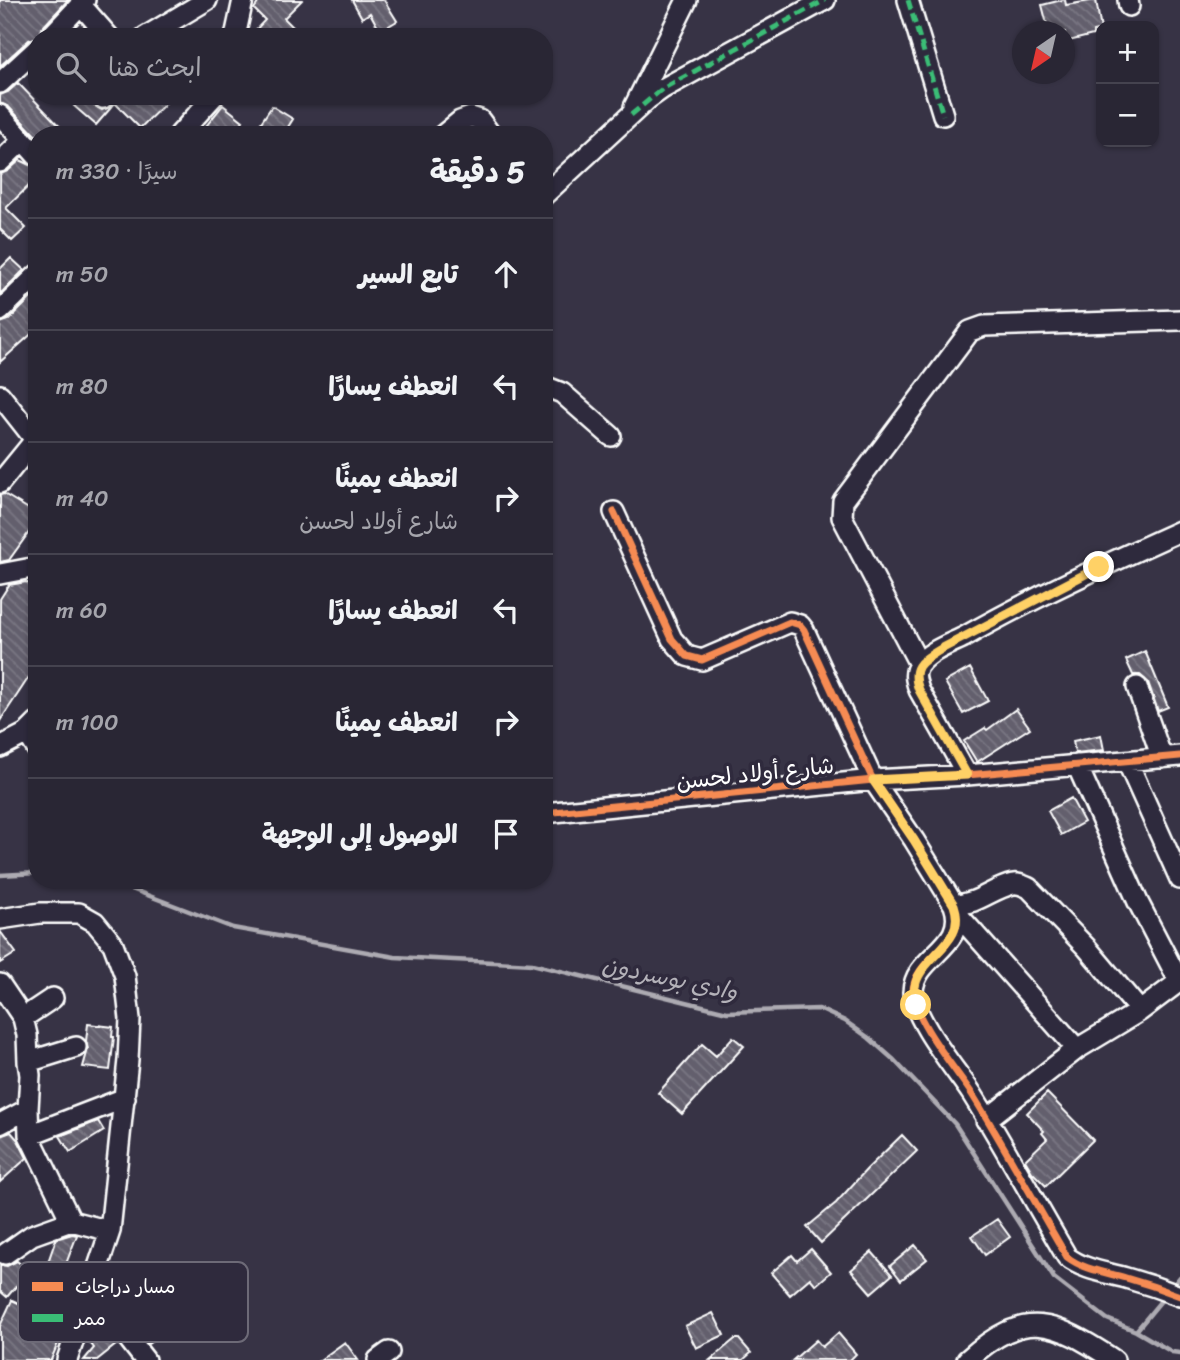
<!DOCTYPE html>
<html lang="ar">
<head>
<meta charset="utf-8">
<style>
	body { margin:0; font-family:Sriracha,"Playpen Sans Arabic",sans-serif; background:#353240; color:#f1f3f6; direction:rtl }
	.controls { position:absolute; right:21px; top:21px; display:grid; overflow:hidden; border-radius:14px; box-shadow:0 2px 5px #0004 }
	.controls button { width:63px; height:63px; display:grid; place-items:center; padding:0; border:0; border-bottom:2px solid #45434f; background:#292634; color:#f1f3f6; font:35px sans-serif }
	.compass { position:absolute; left:1012px; top:21px; width:63px; height:63px; border-radius:50%; background:#292634; box-shadow:0 2px 5px #0004; rotate:214deg }
	.stop { position:absolute; width:21px; height:21px; margin:-16px; border:5px solid #ffd166; border-radius:50%; background:#fff }
	.stop.end { background:#ffd166; border-color:#fff; box-shadow:0 2px 7px #0008 }
	.list { margin:0; padding:0; list-style:none }
	h2 { display:flex; justify-content:space-between; align-items:center; height:91px; margin:0; padding:0 28px; font-size:30px }
	h2 small { font-size:23px; font-weight:400; color:#a5a5ac }
	.list li { display:grid; grid-template-columns:46px 1fr auto; gap:21px; align-items:center; box-sizing:border-box; height:112px; padding:0 28px; border-top:2px solid #45434f }
	.list b { display:block; font-size:26px; white-space:nowrap }
	.list p { margin:0; font-size:23px; white-space:nowrap; color:#a5a5ac }
	.list em { font-size:23px; font-style:normal; color:#a5a5ac }
	.icon { flex:none; width:38px; height:38px; fill:none; stroke:currentColor; stroke-width:2; stroke-linecap:round; stroke-linejoin:round }
	.map { position:relative; flex:none; width:1180px; height:1360px; overflow:hidden; direction:ltr }
	.search { position:absolute; background:#292634; box-shadow:0 2px 5px #0004; left:28px; top:28px; width:525px; height:77px; display:flex; align-items:center; gap:18px; box-sizing:border-box; padding:0 24px; border-radius:28px; color:#a5a5ac; font-size:26px }
	.panel { position:absolute; background:#292634; box-shadow:0 2px 5px #0004; left:28px; top:126px; width:525px; height:763px; border-radius:28px; direction:rtl }
	.map>svg:first-child { display:block }
	.lines { fill:none; stroke-linecap:round; stroke-linejoin:round }
	.stream { stroke:#adabb2; stroke-width:4.5 }
	.building { fill:url(#building-back-hatch); stroke:#fff; stroke-width:2 }
	.minor-casing { stroke:#fff; stroke-width:24 }
	.minor { stroke:#2f2a3d; stroke-width:19 }
	.quiet { stroke:#3abd76; stroke-width:5; stroke-dasharray:10 5; stroke-linecap:butt }
	.cycleway-casing { stroke:#2f2a3d; stroke-width:11 }
	.cycleway { stroke:#f68b52; stroke-width:7 }
	.route { stroke:#ffd166; stroke-width:9 }
	.labels { text-anchor:middle; stroke-width:7; stroke-linejoin:round; paint-order:stroke }
	.street-label { font-size:23px; fill:#fff; stroke:#2f2a3d }
	.water-label { font-size:24px; font-style:italic; fill:#b4b2b9; stroke:#2f2a3d }
	.key { fill:#2f2a3d; stroke:#6d6a77; stroke-width:2 }
	.key-label { font-size:19px; fill:#fff }
</style>
</head>
<body>
<div class="map">
<svg width="1180" height="1360" viewBox="0 0 1180 1360">
	<defs>
		<pattern id="building-back-hatch" width="6" height="6" patternUnits="userSpaceOnUse" patternTransform="scale(1.75)"><rect width="6" height="6" fill="#635f6d"/><path d="M-1 5l2 2M0 0l6 6M5-1l2 2" fill="none" stroke="#7a7783"/></pattern>
	</defs>
	<rect width="100%" height="100%" fill="#373345"/>
	<filter id="ink" filterUnits="userSpaceOnUse"><feTurbulence type="fractalNoise" baseFrequency=".0143" numOctaves="2"/><feDisplacementMap in="SourceGraphic" scale="14" xChannelSelector="R" yChannelSelector="G"/><feConvolveMatrix kernelMatrix="1 2 1 2 8 2 1 2 1" color-interpolation-filters="sRGB"/></filter>
	<g filter="url(#ink)">
		<g class="lines">
			<!-- stream -->
			<path class="stream" d="M0,875L37,873
				M108,880L233,928L395,957L532,964L727,1012L819,1009L845,1021L869,1038L894,1060L955,1124L1054,1278L1107,1319L1136,1331L1172,1352L1180,1353
				M1172,1287L1180,1277
				M1136,1331L1164,1297"/>
		</g>
		<!-- building -->
		<path class="building" d="M0,0H68L41,29L38,37L29,40L0,66Z
			M260,0H302L284,18L294,28L286,37H249L265,20L254,9Z
			M352,0H384L397,21L380,31L370,13L362,18Z
			M1062,0H1065L1066,5L1096,0L1101,30L1093,32V35L1065,42V32H1049L1042,5Z
			M18,83L68,135H37V137L9,107L0,103V95L8,92Z
			M83,96H90L92,104L102,110L113,105L115,96H162L167,102L140,128L115,103L96,125L74,106Z
			M223,105L243,121L232,135H199Z
			M272,106L293,119L283,135H277L260,124Z
			M20,160L37,168V178L6,208L26,228L12,241L0,229V174L8,171Z
			M11,258L24,270L0,294V269Z
			M37,292V329L0,362V323L9,320Z
			M4,494L37,514V521L9,560L0,562V495Z
			M26,582L37,589V665L0,721V599L9,585Z
			M1145,651L1168,707L1158,711L1148,682L1140,675H1133L1126,660Z
			M970,668L988,701L963,714L945,682Z
			M1016,709L1030,728L977,762L964,741L985,728L987,730Z
			M1101,735L1104,750L1075,753L1073,741Z
			M1071,798L1084,822L1061,835L1048,811Z
			M0,931L16,953L0,963Z
			M88,1024L113,1027L112,1037H114L110,1070L83,1067L88,1049L86,1041Z
			M733,1037L744,1046L682,1114L658,1093L702,1044L716,1056Z
			M1047,1093L1093,1140L1046,1186L1032,1172L1025,1160L1047,1139L1042,1133L1044,1131L1027,1113Z
			M98,1121L104,1131L70,1152L60,1136Z
			M11,1132L18,1140L27,1158L0,1182V1136Z
			M902,1135L917,1151L821,1243L807,1227L836,1203L867,1169Z
			M997,1219L1010,1237L985,1255L972,1236Z
			M72,1234L77,1235L64,1269L48,1262L56,1239Z
			M915,1245L927,1259L901,1280L890,1266Z
			M811,1249L831,1272L816,1285L810,1278L790,1295L771,1273L792,1255L797,1261Z
			M872,1252L892,1275L871,1293L851,1270Z
			M17,1261L29,1271L7,1297L0,1291V1265L7,1266Z
			M154,1293L177,1325L148,1344L126,1316Z
			M12,1300L42,1314L39,1320L63,1331L51,1360H0V1326Z
			M713,1313L724,1335L696,1348L685,1326Z
			M101,1324L117,1344L97,1360H84L94,1348L87,1339L88,1335Z
			M838,1333L856,1354L850,1360H793L816,1340L822,1347Z
			M735,1339H739L751,1353L743,1360H710Z
			M345,1342L358,1360H320Z"/>
		<g class="lines">
			<defs>
				<path id="minor" d="M908,0L943,115
					M1128,0L1129,6
					M80,4L109,37
					M50,37L85,0
					M145,37L207,0
					M235,37L243,0
					M0,83L37,49
					M102,96L103,98
					M634,107L687,0
					M0,115L37,156
					M179,135L214,96
					M443,135L460,121L471,117L480,120L491,135
					M0,162L23,140
					M544,195L648,99L662,89L825,0
					M0,311L37,275
					M544,386L562,393L611,436
					M0,395L37,442
					M0,483L35,440
					M614,512L672,639L687,656L702,660L790,622L800,625L804,630L873,780L914,840L954,905C969,947 914,955 913,992C913,1019 957,1071 972,1094C1005,1147 1035,1203 1067,1257C1084,1270 1105,1272 1126,1278C1144,1283 1162,1289 1180,1296
					M0,574L37,567
					M919,664L842,517L843,501L970,331L984,326L1180,320
					M1137,687L1162,758
					M27,733L37,749
					M0,747L27,733L37,723
					M1127,761L1180,879
					M1077,765L1138,902L1180,983
					M967,775L919,690C916,681 913,673 919,665C929,651 950,644 964,637C1034,597 1107,564 1180,531
					M544,813L873,780L967,775L1180,756
					M954,905C979,904 991,889 1013,884C1019,883 1024,886 1029,888L1087,948L1140,1011
					M958,915L1077,1049
					M0,919L40,913H79L95,922L113,944L125,976L130,1019L128,1060L110,1231L67,1360
					M0,984L23,1018L53,998
					M23,1018L27,1035L28,1062L76,1047
					M28,1062L30,1075L28,1109L29,1135L71,1221L110,1231
					M986,1120L1077,1049L1140,1011L1180,981
					M0,1124L28,1109
					M29,1135L125,1098
					M5,1254L32,1235L71,1221
					M91,1291L145,1360
					M378,1360L389,1352
					M967,1360C1026,1307 1054,1321 1114,1360"/>
			</defs>
			<!-- minor casing -->
			<use href="#minor" class="minor-casing"/>
			<!-- minor -->
			<use href="#minor" class="minor"/>
			<!-- quiet -->
			<path class="quiet" d="M908,0L943,115
				M631,115L662,89L825,0"/>
			<defs>
				<path id="cycleway" d="M614,512L672,639L687,656L702,660L790,622L800,625L804,630L873,780L914,840L954,905C969,947 914,955 913,992C913,1019 957,1071 972,1094C1005,1147 1035,1203 1067,1257C1084,1270 1105,1272 1126,1278C1144,1283 1162,1289 1180,1296
					M544,813L873,780L967,775L1180,756"/>
			</defs>
			<!-- cycleway casing -->
			<use href="#cycleway" class="cycleway-casing"/>
			<!-- cycleway -->
			<use href="#cycleway" class="cycleway"/>
		</g>
	</g>
	<g class="lines" filter="url(#ink)">
		<!-- route -->
		<path class="route" d="M916,1005C903,958 970,950 954,905L914,840L873,780L967,775L919,690C910,666 922,661 941,649L1099,567"/>
	</g>
	<g class="labels">
		<!-- street labels -->
		<g class="street-label">
			<text transform="translate(755 773) rotate(-6)" y="8">شارع أولاد لحسن</text>
		</g>
		<!-- water labels -->
		<g class="water-label">
			<text transform="translate(670 978) rotate(12)" y="8">وادي بوسردون</text>
		</g>
	</g>
	<!-- legend -->
	<rect x="18" y="1262" width="230" height="80" rx="10" class="key"/>
	<rect x="32" y="1282" width="31" height="9" fill="#f68b52"/>
	<rect x="32" y="1314" width="31" height="8" fill="#3abd76"/>
	<g class="key-label">
		<text x="75" y="1293">مسار دراجات</text>
		<text x="75" y="1325">ممر</text>
	</g>
</svg>
<div class="controls">
<button>+</button>
<button>−</button>
</div>
<svg class="compass" viewBox="-18 -18 36 36"><path d="M0-13l5 13h-10z" fill="#e53935"/><path d="M0 13l5-13h-10z" fill="#a5a5ac"/></svg>
<div class="stop" style="left:916px;top:1005px"></div>
<div class="stop end" style="left:1099px;top:567px"></div>
<div class="search"><svg class="icon" aria-label="search" viewBox="0 0 24 24"><circle cx="10" cy="10" r="6"/><path d="M15 15l6 6"/></svg>ابحث هنا</div>
<section class="panel">
<h2>5 دقيقة<small>سيرًا · 330 m</small></h2>
<ul class="list">
<li><svg class="icon" aria-label="ahead" viewBox="0 0 24 24"><path d="M12 20V5M6 11l6-6 6 6"/></svg><div><b>تابع السير</b></div><em>50 m</em></li>
<li><svg class="icon" aria-label="left" viewBox="0 0 24 24"><path d="M17 20v-9H6M10 6l-5 5 5 5"/></svg><div><b>انعطف يسارًا</b></div><em>80 m</em></li>
<li><svg class="icon" aria-label="right" viewBox="0 0 24 24"><path d="M7 20v-9h11M14 6l5 5-5 5"/></svg><div><b>انعطف يمينًا</b><p>شارع أولاد لحسن</p></div><em>40 m</em></li>
<li><svg class="icon" aria-label="left" viewBox="0 0 24 24"><path d="M17 20v-9H6M10 6l-5 5 5 5"/></svg><div><b>انعطف يسارًا</b></div><em>60 m</em></li>
<li><svg class="icon" aria-label="right" viewBox="0 0 24 24"><path d="M7 20v-9h11M14 6l5 5-5 5"/></svg><div><b>انعطف يمينًا</b></div><em>100 m</em></li>
<li><svg class="icon" aria-label="arrive" viewBox="0 0 24 24"><path d="M6 21V4h12l-3 4 3 4H6"/></svg><div><b>الوصول إلى الوجهة</b></div></li>
</ul>
</section>
</div>
</body>
</html>
